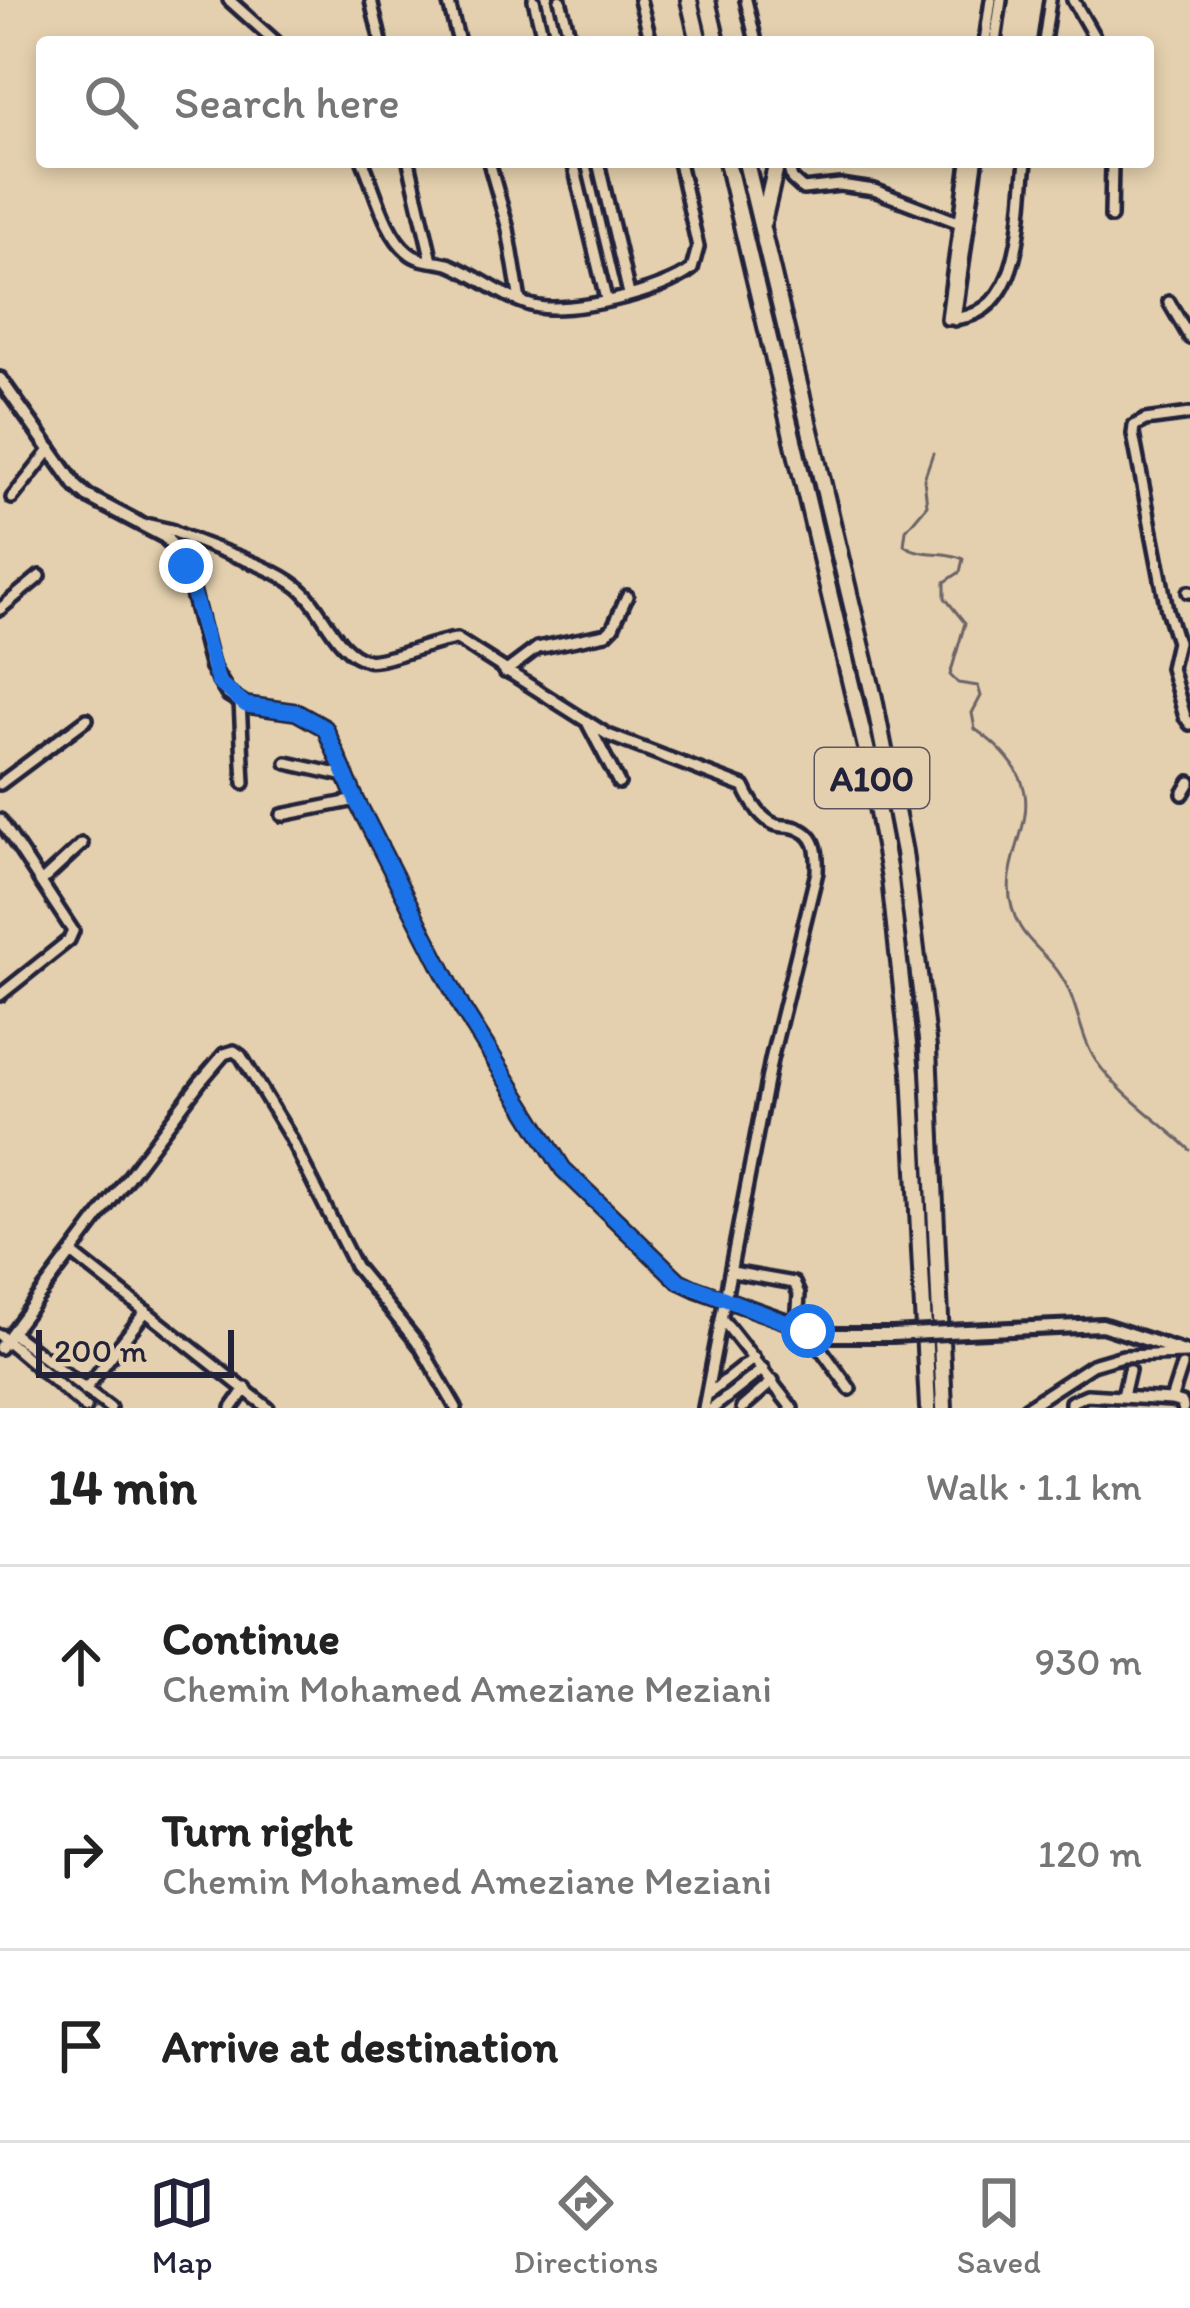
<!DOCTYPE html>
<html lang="en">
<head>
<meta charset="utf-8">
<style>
	body { margin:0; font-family:Itim,sans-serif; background:#f6f6f6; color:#222 }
	.scale { position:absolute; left:36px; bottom:30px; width:198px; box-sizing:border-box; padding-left:12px; border:6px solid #22223b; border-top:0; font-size:33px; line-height:42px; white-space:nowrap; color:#22223b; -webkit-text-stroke:9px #e4d0ae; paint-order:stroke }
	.stop { position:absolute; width:36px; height:36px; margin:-27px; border:9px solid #1a73e8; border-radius:50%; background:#fff }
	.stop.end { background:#1a73e8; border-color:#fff; box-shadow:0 3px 12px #0008 }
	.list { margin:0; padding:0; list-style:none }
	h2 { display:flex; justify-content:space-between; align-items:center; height:156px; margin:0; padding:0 48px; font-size:51px }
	h2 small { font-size:39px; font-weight:400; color:#767676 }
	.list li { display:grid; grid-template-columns:78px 1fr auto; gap:36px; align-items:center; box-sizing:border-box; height:192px; padding:0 48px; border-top:3px solid #e0e0e0 }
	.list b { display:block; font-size:45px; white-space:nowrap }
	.list p { margin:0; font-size:39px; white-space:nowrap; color:#767676 }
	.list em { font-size:39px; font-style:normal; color:#767676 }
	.icon { flex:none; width:66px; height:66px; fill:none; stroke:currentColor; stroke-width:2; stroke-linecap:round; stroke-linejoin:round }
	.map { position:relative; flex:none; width:1190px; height:1408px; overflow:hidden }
	.search { position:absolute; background:#fff; box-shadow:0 6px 18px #0003; left:36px; right:36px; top:36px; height:132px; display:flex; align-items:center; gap:30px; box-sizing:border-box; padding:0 42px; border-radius:12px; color:#767676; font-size:45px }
	.sheet { height:732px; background:#fff }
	nav { display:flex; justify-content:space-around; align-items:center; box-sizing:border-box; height:168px; border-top:3px solid #e0e0e0; background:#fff; font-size:33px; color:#767676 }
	nav a { display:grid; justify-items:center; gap:6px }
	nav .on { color:#22223b }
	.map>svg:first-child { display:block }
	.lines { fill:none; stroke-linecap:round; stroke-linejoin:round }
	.stream { stroke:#6c6467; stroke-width:3 }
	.minor-casing { stroke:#22223b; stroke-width:18 }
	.major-casing { stroke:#22223b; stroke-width:20 }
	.highway-casing { stroke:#22223b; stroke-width:22 }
	.minor { stroke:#e4d0ae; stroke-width:9 }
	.major { stroke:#e4d0ae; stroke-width:10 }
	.highway { stroke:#e4d0ae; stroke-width:14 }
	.major-bridge-casing { stroke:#22223b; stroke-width:20; stroke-linecap:butt }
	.major-bridge { stroke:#e4d0ae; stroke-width:10 }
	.route { stroke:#1a73e8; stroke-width:15 }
	.labels { text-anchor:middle; stroke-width:10; stroke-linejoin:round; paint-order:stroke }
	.shield { fill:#e4d0ae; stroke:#5c565e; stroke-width:3 }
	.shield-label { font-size:36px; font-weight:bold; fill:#22223b }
</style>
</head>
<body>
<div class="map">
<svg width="1190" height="1408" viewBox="0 0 1190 1408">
	<rect width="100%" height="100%" fill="#e4d0ae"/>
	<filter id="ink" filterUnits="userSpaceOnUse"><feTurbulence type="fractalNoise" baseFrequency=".00833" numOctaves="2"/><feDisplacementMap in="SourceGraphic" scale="24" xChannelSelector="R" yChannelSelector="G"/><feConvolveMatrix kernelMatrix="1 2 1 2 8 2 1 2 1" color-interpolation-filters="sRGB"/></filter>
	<g filter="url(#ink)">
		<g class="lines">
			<!-- stream -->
			<path class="stream" d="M933,453L924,479L927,505L906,530L904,545C923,558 943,549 963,559L960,572L945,582V598L965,623L950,675L958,683L978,686L981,696L972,713L975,729C1084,806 977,851 1020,927C1031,946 1050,957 1061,976C1078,1001 1079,1035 1096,1061C1121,1096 1160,1121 1190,1150"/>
			<defs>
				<path id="minor" d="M229,0L276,42
					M371,0L381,42
					M448,0L459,42
					M534,0L544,42
					M560,0L571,42
					M640,0L651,42
					M746,0L756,42
					M1073,0L1097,42
					M985,42L991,0
					M995,42L1001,0
					M1044,42L1050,0
					M363,162C375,189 385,234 408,252C420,263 437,260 451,265C480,277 503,298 534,306C568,315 664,292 692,269L698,247L679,162
					M409,162L432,261
					M489,162L508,229L520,301
					M573,162L606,299
					M598,162L629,294
					M787,162L792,179L803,189L840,185L874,190L968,226
					M968,162L947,319C1025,319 1019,217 1026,162
					M1111,217L1112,162
					M1169,302L1190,338
					M955,320L977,162
					M1190,414L1145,420L1134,426L1133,434L1167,610L1177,642L1171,668L1185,717L1190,724
					M12,498L51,449
					M149,525L171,530C209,549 266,562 298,587C323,606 335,653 367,660C381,664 434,641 457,639L608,735L744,787C750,800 760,818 774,824C780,827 787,825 793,827C817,833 818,851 817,872L771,1060L704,1408
					M1188,592H1190
					M0,609L40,576
					M505,672L537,648L606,634L613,627L627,596
					M240,701L244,783
					M588,724L619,783
					M287,763L346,776
					M0,784L87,719
					M1183,794L1190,782
					M282,815L356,800
					M0,820L73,931L69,940L0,995
					M43,880L82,844
					M73,1254L268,1408
					M732,1272L794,1283L799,1294L797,1326
					M722,1319L792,1408
					M808,1331L850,1389
					M12,1333L110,1408
					M0,1335L86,1408
					M0,1348L200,1082L224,1054L234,1051L241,1056L289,1135L355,1266L421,1347L456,1408
					M85,1390L146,1311
					M707,1395L754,1358
					M1123,1396L1129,1370
					M1171,1400L1182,1366
					M232,1408L246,1388
					M713,1408L763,1369
					M742,1408L773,1381
					M1026,1408L1092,1365L1123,1356L1186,1354
					M1071,1408V1402L1087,1395L1171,1400L1182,1403L1183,1408"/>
				<path id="major" d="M0,379L76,486L87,496L165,537L176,549L186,566L212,668L228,694L246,705L296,712L325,728L356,800L462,1008L563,1169L679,1281L696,1289L825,1335H892
					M966,1331L1102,1325L1190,1354"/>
				<path id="highway" d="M689,0L699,42
					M707,0L717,42
					M727,162L867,752L890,879L911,1072L928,1408
					M746,162L874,698L904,852L928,1048L944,1408
					M763,222L777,162"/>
			</defs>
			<!-- minor casing -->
			<use href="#minor" class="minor-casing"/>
			<!-- major casing -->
			<use href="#major" class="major-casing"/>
			<!-- highway casing -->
			<use href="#highway" class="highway-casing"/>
			<!-- minor -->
			<use href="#minor" class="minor"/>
			<!-- major -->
			<use href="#major" class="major"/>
			<!-- highway -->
			<use href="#highway" class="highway"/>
			<defs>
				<path id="major-bridge" d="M892,1335L966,1331"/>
			</defs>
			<!-- major-bridge casing -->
			<use href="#major-bridge" class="major-bridge-casing"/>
			<!-- major-bridge -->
			<use href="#major-bridge" class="major-bridge"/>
		</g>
	</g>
	<g class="lines" filter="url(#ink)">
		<!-- route -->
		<path class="route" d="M186,566L218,682L246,705L296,712L325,728L356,800L462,1008L563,1169L679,1281L808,1331"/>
	</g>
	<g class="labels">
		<!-- shield labels -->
		<rect class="shield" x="815" y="748" width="114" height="60" rx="9"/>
		<g class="shield-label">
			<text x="872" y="791">A100</text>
		</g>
	</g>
</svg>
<div class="scale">200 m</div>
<div class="stop" style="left:808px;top:1331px"></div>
<div class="stop end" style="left:186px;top:566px"></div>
<div class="search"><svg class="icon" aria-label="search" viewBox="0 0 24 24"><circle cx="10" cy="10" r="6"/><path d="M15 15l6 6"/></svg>Search here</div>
</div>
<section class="sheet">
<h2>14 min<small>Walk · 1.1 km</small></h2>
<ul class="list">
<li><svg class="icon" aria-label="ahead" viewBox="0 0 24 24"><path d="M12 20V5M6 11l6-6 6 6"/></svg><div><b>Continue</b><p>Chemin Mohamed Ameziane Meziani</p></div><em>930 m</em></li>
<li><svg class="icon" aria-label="right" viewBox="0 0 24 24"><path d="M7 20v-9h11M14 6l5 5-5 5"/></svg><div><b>Turn right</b><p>Chemin Mohamed Ameziane Meziani</p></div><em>120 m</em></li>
<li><svg class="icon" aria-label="arrive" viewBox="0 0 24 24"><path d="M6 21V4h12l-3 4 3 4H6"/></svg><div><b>Arrive at destination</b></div></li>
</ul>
</section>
<nav>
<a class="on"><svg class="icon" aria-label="map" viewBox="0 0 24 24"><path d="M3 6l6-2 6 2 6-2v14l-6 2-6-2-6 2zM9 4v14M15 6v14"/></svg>Map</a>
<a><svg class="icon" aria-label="directions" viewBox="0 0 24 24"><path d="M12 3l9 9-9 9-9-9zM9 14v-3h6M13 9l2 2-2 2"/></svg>Directions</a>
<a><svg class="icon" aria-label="saved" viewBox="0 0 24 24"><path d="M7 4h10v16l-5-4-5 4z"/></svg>Saved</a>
</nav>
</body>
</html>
